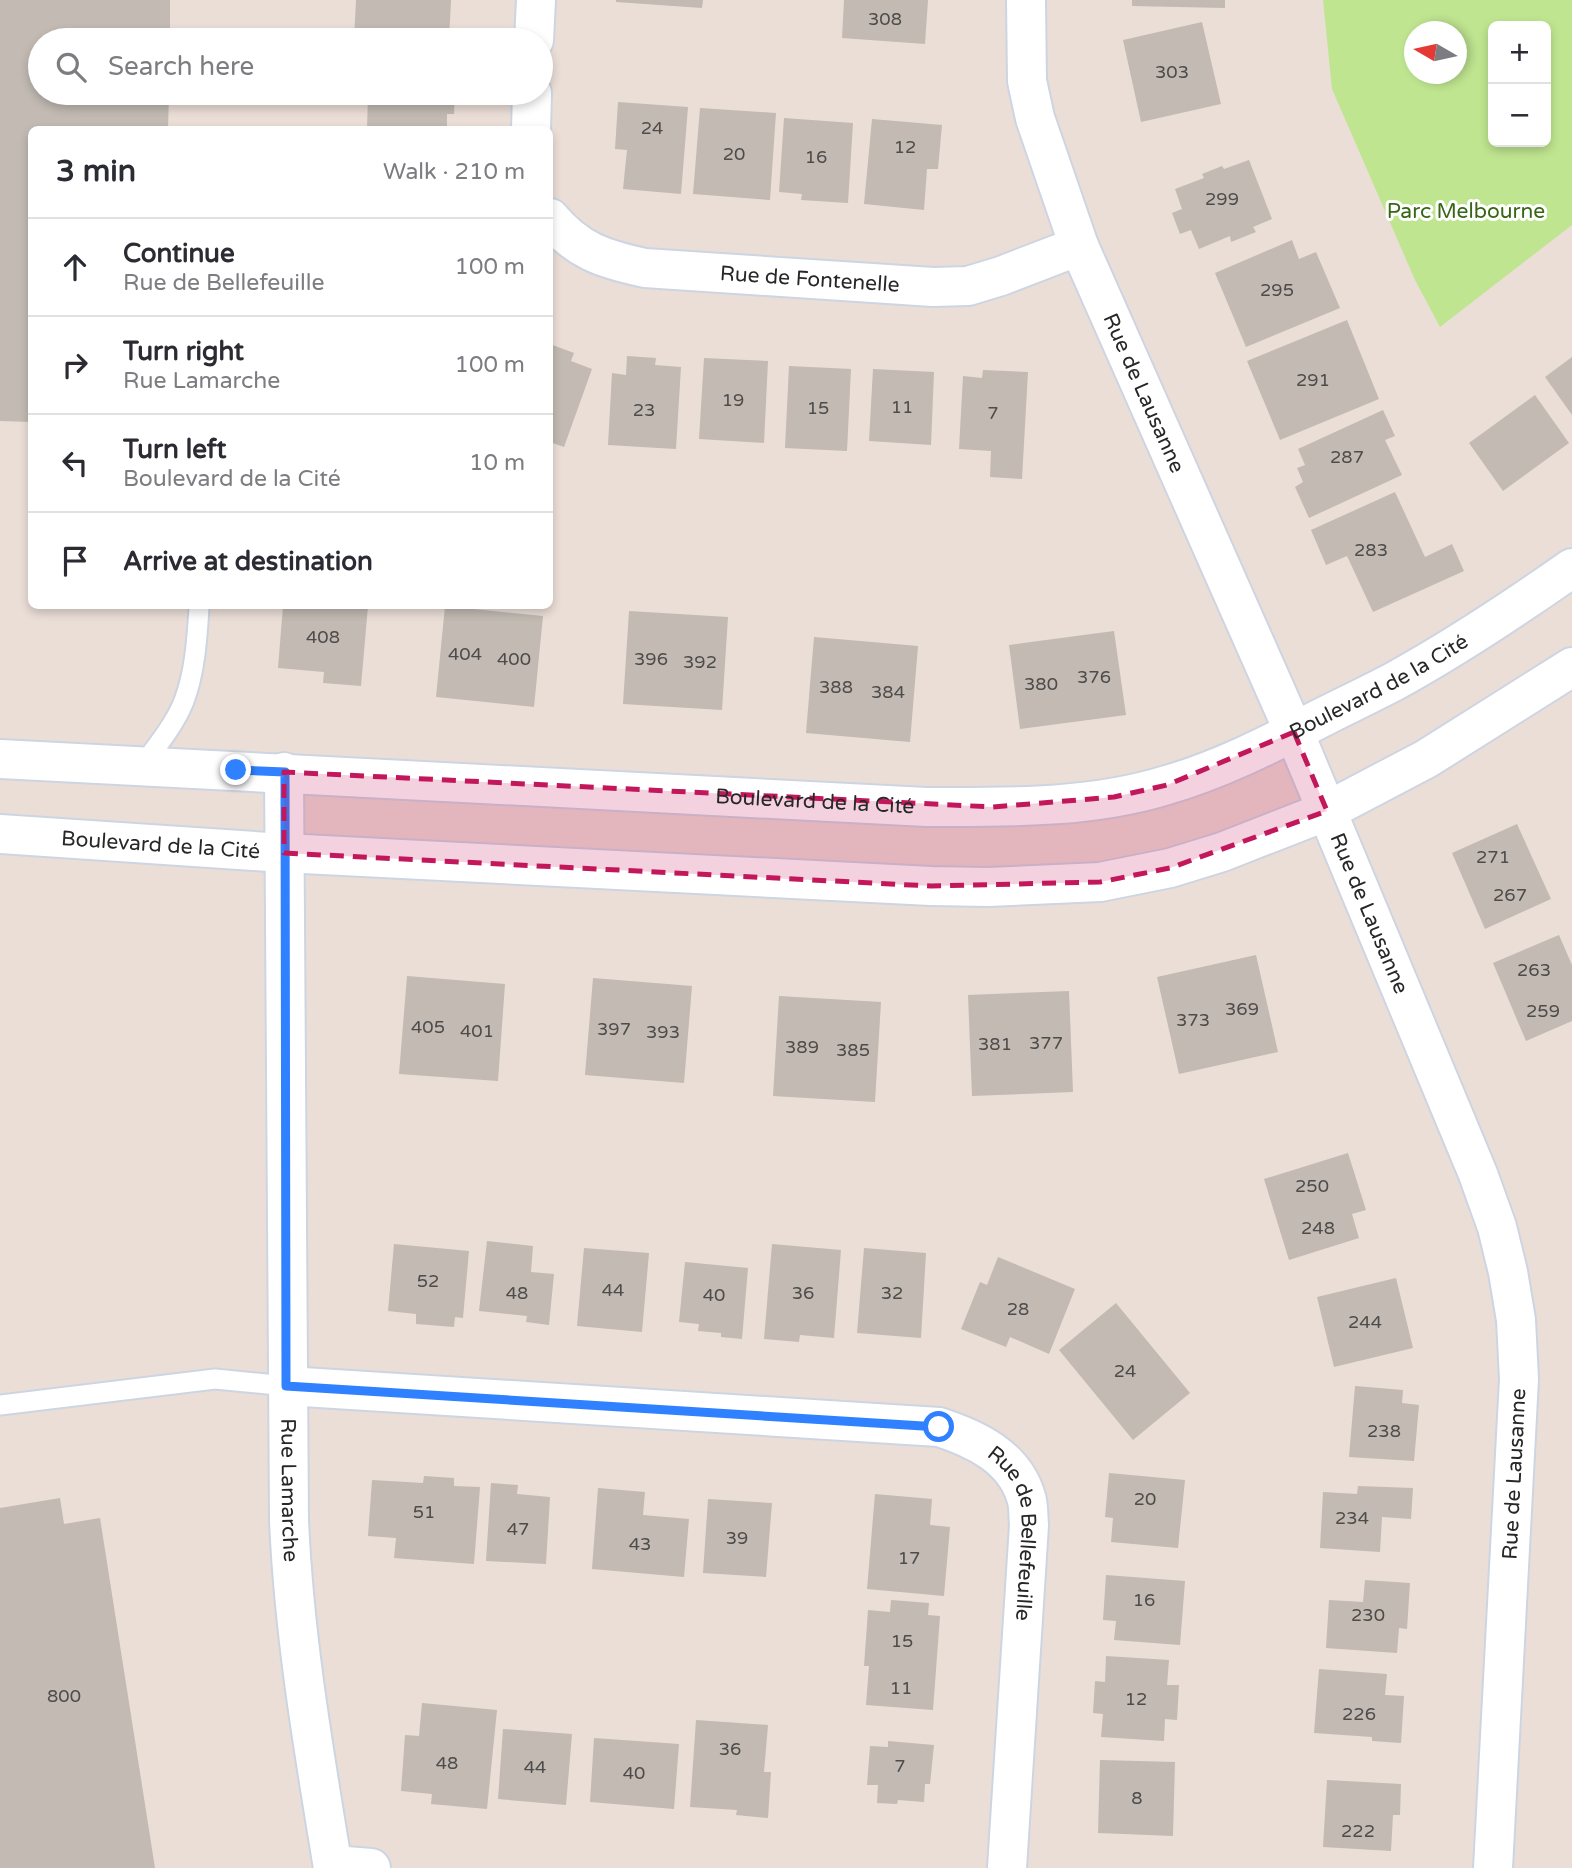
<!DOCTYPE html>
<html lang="en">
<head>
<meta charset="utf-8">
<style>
	body { margin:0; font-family:"Varela Round",sans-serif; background:#f7f7f7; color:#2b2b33 }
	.controls { position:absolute; right:21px; top:21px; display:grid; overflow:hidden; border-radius:10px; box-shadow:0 4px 10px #0003 }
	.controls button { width:63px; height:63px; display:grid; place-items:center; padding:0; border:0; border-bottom:2px solid #e1e1e2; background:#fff; color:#2b2b33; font:35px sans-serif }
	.compass { position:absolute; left:1404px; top:21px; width:63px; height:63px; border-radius:50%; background:#fff; box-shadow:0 4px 10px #0003; rotate:279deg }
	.stop { position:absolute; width:21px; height:21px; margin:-16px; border:5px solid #3081ff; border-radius:50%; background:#fff }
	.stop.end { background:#3081ff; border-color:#fff; box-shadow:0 2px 7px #0008 }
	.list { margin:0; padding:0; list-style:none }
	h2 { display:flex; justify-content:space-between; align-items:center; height:91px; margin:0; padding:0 28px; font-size:30px }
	h2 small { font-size:23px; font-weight:400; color:#7c7c81 }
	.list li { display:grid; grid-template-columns:46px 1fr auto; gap:21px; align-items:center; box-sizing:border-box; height:98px; padding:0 28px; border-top:2px solid #e1e1e2 }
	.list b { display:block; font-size:26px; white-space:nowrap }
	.list p { margin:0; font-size:23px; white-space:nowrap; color:#7c7c81 }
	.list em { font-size:23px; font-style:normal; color:#7c7c81 }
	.icon { flex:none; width:38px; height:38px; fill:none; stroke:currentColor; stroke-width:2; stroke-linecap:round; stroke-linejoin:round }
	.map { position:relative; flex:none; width:1572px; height:1868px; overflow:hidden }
	.search { position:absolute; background:#fff; box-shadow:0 4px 10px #0003; left:28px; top:28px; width:525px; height:77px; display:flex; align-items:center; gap:18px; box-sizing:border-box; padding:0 24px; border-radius:38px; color:#7c7c81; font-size:26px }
	.panel { position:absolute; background:#fff; box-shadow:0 4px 10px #0003; left:28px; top:126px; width:525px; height:483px; border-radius:10px }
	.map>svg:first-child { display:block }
	.green { fill:#bfe590; fill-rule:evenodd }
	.building { fill:#c2bab3 }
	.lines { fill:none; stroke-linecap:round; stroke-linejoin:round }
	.service-casing { stroke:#cdd5e2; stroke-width:23 }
	.minor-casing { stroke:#cdd5e2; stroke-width:42 }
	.tertiary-casing { stroke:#cdd5e2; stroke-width:42 }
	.service { stroke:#fff; stroke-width:19 }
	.minor { stroke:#fff; stroke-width:38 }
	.tertiary { stroke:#fff; stroke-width:38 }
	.route { stroke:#3081ff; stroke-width:9 }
	.marked { fill:#c2185b; fill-opacity:0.2; stroke:#c2185b; stroke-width:5; stroke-dasharray:14 9; stroke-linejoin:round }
	.labels { text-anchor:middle; stroke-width:6; stroke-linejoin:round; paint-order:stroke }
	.number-label { font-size:18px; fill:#4e4c4a }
	.park-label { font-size:21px; fill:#376615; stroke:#fff }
	.street-label { font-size:21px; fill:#272727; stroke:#fff }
</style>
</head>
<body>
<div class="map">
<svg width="1572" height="1868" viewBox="0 0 1572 1868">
	<rect width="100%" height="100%" fill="#ebded7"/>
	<!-- green -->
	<path class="green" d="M1323,0H1572V225L1440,327L1415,280L1332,89ZM1493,26H1546V142H1493ZM1414,32H1456V74H1414Z"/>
	<!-- building -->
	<path class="building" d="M0,0H170V40H40V93H169L168,130H32V422L0,421Z
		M356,0H451L449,40H354Z
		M616,0H703L702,8L616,2Z
		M844,0H928L925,44L842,38Z
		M1132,0H1225V8L1132,6Z
		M1202,22L1221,104L1141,122L1123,40Z
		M368,93H455L454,114H447V130H367Z
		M618,102L688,107L681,194L623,189L627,150L615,149Z
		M700,108L776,113L770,200L693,194Z
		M784,118L853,123L848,203L801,200L802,194L779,192Z
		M872,119L942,125L938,169H927L924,210L864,204Z
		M1249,160L1272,219L1253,227L1256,232L1231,242L1230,236L1199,249L1191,230L1180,234L1172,213L1182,209L1175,189L1204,178L1202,174L1222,166L1224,169Z
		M1292,240L1299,259L1316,252L1340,308L1246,347L1215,273Z
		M1347,320L1379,399L1280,440L1247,361Z
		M550,344L574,353L571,361L592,369L564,447L550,442Z
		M627,356L656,358L655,365L681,367L676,449L608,445L612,373L626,375Z
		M1572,357V415L1545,377Z
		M704,358L768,361L764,443L699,439Z
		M789,366L851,369L847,451L785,448Z
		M873,369L934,372L931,445L869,441Z
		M983,370L1028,372L1022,479L990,477L991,451L959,449L963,376L982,378Z
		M1535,395L1569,443L1503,491L1469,443Z
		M1383,410L1395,436L1385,440L1402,475L1309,518L1295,487L1303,482L1297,468L1305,465L1298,449Z
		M1395,492L1425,557L1452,544L1464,571L1373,612L1347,556L1326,565L1311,530Z
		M283,606H368L361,686L323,683L324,672L278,668Z
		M445,606L543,616L534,707L436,697Z
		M629,611L728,617L722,710L623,704Z
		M1114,631L1126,715L1020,729L1009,645Z
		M814,637L918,646L910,742L806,733Z
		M1517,824L1551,899L1485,929L1452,853Z
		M1559,935L1572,965V1021L1526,1041L1493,963Z
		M1256,955L1278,1052L1179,1074L1157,977Z
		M407,976L505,984L498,1081L399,1074Z
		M593,978L692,986L684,1083L585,1075Z
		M1069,991L1073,1092L972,1096L968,995Z
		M779,996L881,1002L875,1102L773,1096Z
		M1348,1153L1366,1210L1352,1214L1359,1238L1289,1260L1264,1179Z
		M487,1241L533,1246L531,1272L554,1274L549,1325L526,1322L527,1316L479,1311Z
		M394,1244L469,1251L463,1318L455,1317L454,1327L416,1324V1314L388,1311Z
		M772,1244L841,1250L834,1338L800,1335L799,1342L764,1339Z
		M584,1248L649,1253L642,1332L577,1326Z
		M864,1248L926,1253L921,1338L857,1333Z
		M998,1257L1075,1289L1049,1354L1010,1337L1006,1347L961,1329L980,1282L987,1285Z
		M685,1262L748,1268L742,1339L721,1337V1333L698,1331L699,1324L679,1322Z
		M1396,1278L1413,1348L1334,1367L1317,1297Z
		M1116,1303L1190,1393L1133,1440L1059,1350Z
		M1355,1386L1403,1390L1402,1403L1419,1405L1414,1461L1349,1457Z
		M1109,1473L1185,1480L1178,1548L1111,1542L1113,1518L1105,1517Z
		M424,1476L454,1478V1486L480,1487L474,1564L394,1558L396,1538L368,1536L372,1480L423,1483Z
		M491,1483L518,1485L517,1494L550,1497L546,1564L486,1561Z
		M1358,1486L1413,1488L1411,1519L1382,1517L1380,1552L1320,1548L1323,1492L1357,1494Z
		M598,1488L645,1492L643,1515L689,1519L684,1577L592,1569Z
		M875,1494L932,1499L930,1525L950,1527L944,1596L867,1589Z
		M60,1498L64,1524L100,1518L155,1868H0V1508Z
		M708,1499L772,1503L766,1577L703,1573Z
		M1106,1575L1185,1581L1180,1645L1114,1640L1116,1621L1103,1620Z
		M1365,1580L1410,1583L1407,1629L1399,1628L1397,1653L1326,1648L1329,1600L1363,1602Z
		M891,1600L929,1603L928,1615L940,1616L933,1710L866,1705L869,1666H864L868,1610L890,1612Z
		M1106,1656L1169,1660L1167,1685H1179L1177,1720L1165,1719L1164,1741L1101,1737L1103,1714L1093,1713L1095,1681L1105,1682Z
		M1319,1669L1387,1674L1385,1695L1404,1696L1401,1743L1372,1741V1737L1314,1733Z
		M422,1703L497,1710L487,1809L431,1804L432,1794L401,1791L405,1735L419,1736Z
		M696,1720L768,1725L764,1772H771L768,1818L736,1815L737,1810L690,1807Z
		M503,1729L572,1734L566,1805L498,1799Z
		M594,1738L679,1744L674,1809L590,1802Z
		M888,1741L934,1745L930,1784H925L924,1802L898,1800L897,1804L877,1803L878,1785H867L870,1746L888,1747Z
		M1100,1760L1175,1762L1173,1836L1098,1833Z
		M1327,1780L1401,1784L1400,1815H1393L1391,1851L1323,1847Z"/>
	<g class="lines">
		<defs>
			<path id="service" d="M142,766C157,746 175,724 184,701C195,672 197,639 199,608
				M0,1405L215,1379L287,1386"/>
			<g id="minor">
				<path id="s1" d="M1026,0L1027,81L1035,118L1079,246L1294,732L1478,1174L1497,1227L1508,1272L1516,1320L1519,1379L1493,1868"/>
				<path d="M534,40L536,0"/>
				<path d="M531,130L532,93"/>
				<path id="s2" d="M550,218C578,251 603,259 645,268L933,287L968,286L1001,276L1079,246"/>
				<path id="s3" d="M287,1386L939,1427C976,1439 1014,1457 1026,1497C1029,1505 1028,1516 1029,1525L1007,1868"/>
				<path d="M333,1865L371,1868"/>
			</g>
			<g id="tertiary">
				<path id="s4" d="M0,759L926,807C1006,807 1090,809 1167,785C1223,769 1276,741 1327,715C1349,704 1372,693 1393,682C1455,648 1515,608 1572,568"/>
				<path id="s5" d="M284,772L289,1520C294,1637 314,1752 333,1868"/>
				<path id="s6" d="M0,834L284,853L931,886L988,887L1100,882L1170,868L1222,852L1327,811L1426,759L1572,667"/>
			</g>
		</defs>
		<!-- service casing -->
		<use href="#service" class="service-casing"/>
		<!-- minor casing -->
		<use href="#minor" class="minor-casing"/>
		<!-- tertiary casing -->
		<use href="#tertiary" class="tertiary-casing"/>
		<!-- service -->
		<use href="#service" class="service"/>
		<!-- minor -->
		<use href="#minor" class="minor"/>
		<!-- tertiary -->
		<use href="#tertiary" class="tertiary"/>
	</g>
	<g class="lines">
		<!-- route -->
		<path class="route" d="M236,770L285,772L286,1386L939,1427"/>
	</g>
	<!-- marked area -->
	<path class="marked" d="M1294,732L1327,811L1170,868L1100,882L931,886L284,853V772L993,807L1114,797L1167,785Z"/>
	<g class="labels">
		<!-- number labels -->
		<g class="number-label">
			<text x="885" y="25">308</text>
			<text x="1172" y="78">303</text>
			<text x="652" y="134">24</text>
			<text x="905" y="153">12</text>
			<text x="734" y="160">20</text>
			<text x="816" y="163">16</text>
			<text x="1222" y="205">299</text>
			<text x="1277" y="296">295</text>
			<text x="1313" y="386">291</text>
			<text x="733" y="406">19</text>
			<text x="902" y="413">11</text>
			<text x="818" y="414">15</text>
			<text x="644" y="416">23</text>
			<text x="993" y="419">7</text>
			<text x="1347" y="463">287</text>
			<text x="1371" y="556">283</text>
			<text x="323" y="643">408</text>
			<text x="465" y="660">404</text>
			<text x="514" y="665">400</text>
			<text x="651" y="665">396</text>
			<text x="700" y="668">392</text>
			<text x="1094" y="683">376</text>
			<text x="1041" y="690">380</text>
			<text x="836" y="693">388</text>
			<text x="888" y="698">384</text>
			<text x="1493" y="863">271</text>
			<text x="1510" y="901">267</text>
			<text x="1534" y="976">263</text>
			<text x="1242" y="1015">369</text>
			<text x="1543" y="1017">259</text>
			<text x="1193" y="1026">373</text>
			<text x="428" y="1033">405</text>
			<text x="614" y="1035">397</text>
			<text x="477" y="1037">401</text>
			<text x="663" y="1038">393</text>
			<text x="1046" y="1049">377</text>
			<text x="995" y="1050">381</text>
			<text x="802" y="1053">389</text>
			<text x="853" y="1056">385</text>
			<text x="1312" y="1192">250</text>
			<text x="1318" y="1234">248</text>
			<text x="428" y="1287">52</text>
			<text x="613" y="1296">44</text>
			<text x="517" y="1299">48</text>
			<text x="803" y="1299">36</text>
			<text x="892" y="1299">32</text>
			<text x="714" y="1301">40</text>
			<text x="1018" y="1315">28</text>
			<text x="1365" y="1328">244</text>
			<text x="1125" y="1377">24</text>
			<text x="1384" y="1437">238</text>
			<text x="1145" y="1505">20</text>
			<text x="424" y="1518">51</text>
			<text x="1352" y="1524">234</text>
			<text x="518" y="1535">47</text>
			<text x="737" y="1544">39</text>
			<text x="640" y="1550">43</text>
			<text x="909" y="1564">17</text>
			<text x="1144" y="1606">16</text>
			<text x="1368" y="1621">230</text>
			<text x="902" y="1647">15</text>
			<text x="901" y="1694">11</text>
			<text x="64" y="1702">800</text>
			<text x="1136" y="1705">12</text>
			<text x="1359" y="1720">226</text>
			<text x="730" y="1755">36</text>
			<text x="447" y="1769">48</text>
			<text x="900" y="1772">7</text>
			<text x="535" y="1773">44</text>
			<text x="634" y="1779">40</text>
			<text x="1137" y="1804">8</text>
			<text x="1358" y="1837">222</text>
		</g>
		<!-- park labels -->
		<g class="park-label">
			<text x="1466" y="218">Parc Melbourne</text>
		</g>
		<!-- street labels -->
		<g class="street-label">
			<text dy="7" stroke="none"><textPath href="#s2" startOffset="275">Rue de Fontenelle</textPath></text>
			<text dy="7" stroke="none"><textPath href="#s1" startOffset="415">Rue de Lausanne</textPath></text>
			<text dy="7" stroke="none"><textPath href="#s4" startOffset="1404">Boulevard de la Cité</textPath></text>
			<text dy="7" stroke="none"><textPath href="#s4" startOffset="816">Boulevard de la Cité</textPath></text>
			<text dy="7" stroke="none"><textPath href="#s6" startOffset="161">Boulevard de la Cité</textPath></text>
			<text dy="7" stroke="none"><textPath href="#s1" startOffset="982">Rue de Lausanne</textPath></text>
			<text transform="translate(1514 1474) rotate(-87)" y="7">Rue de Lausanne</text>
			<text dy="7" stroke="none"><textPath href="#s5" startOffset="718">Rue Lamarche</textPath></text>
			<text dy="7" stroke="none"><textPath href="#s3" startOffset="802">Rue de Bellefeuille</textPath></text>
		</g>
	</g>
</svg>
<div class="controls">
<button>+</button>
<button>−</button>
</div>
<svg class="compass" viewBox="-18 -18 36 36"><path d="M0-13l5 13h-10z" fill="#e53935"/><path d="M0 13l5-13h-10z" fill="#7c7c81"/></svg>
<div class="stop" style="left:939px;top:1427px"></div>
<div class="stop end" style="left:236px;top:770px"></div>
<div class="search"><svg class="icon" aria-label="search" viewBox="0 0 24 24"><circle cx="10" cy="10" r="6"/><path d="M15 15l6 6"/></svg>Search here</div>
<section class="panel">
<h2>3 min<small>Walk · 210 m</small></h2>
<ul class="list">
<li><svg class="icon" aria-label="ahead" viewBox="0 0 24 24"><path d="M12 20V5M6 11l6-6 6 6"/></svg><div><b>Continue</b><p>Rue de Bellefeuille</p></div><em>100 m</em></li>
<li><svg class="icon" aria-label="right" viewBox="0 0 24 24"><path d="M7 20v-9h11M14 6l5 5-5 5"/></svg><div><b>Turn right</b><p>Rue Lamarche</p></div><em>100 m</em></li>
<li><svg class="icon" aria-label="left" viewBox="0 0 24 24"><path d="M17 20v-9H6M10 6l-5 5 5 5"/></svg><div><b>Turn left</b><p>Boulevard de la Cité</p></div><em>10 m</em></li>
<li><svg class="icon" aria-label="arrive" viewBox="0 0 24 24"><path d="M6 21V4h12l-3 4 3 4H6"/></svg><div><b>Arrive at destination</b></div></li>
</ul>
</section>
</div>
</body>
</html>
